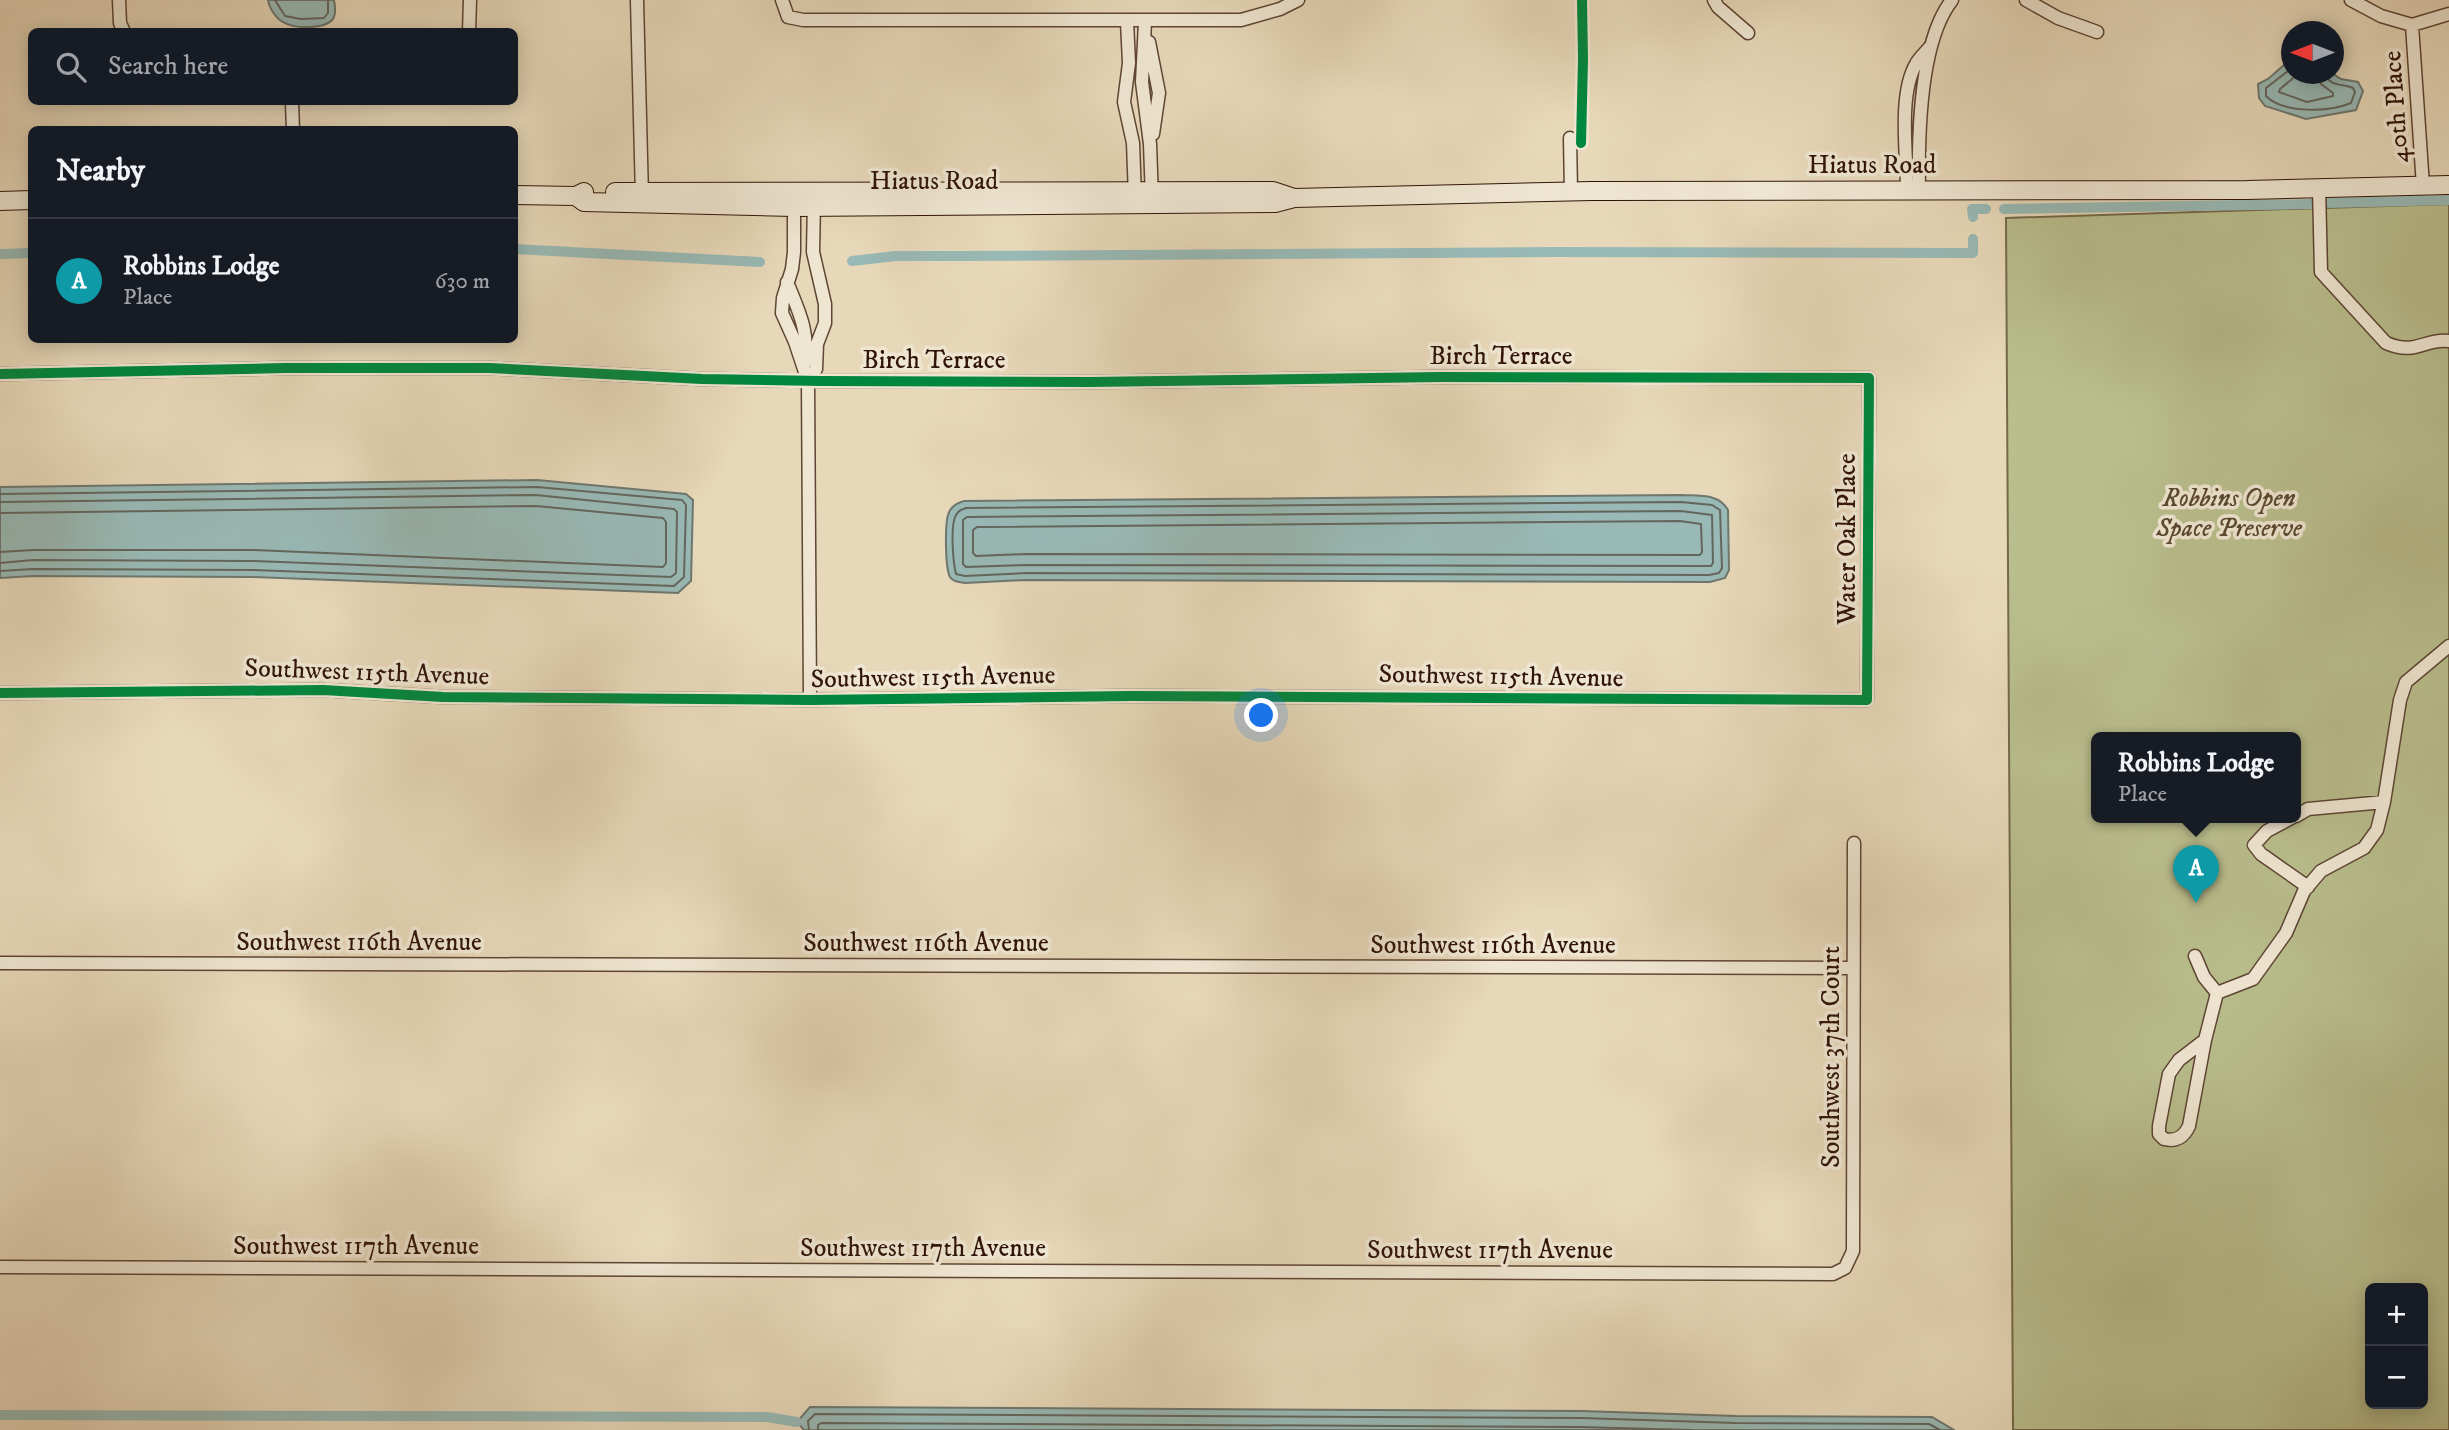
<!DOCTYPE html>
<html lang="en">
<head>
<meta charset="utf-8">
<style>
	body { margin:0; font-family:"IM FELL DW Pica",serif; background:#242831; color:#f1f3f6 }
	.controls { position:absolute; right:21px; bottom:21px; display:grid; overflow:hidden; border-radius:10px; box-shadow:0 4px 18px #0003 }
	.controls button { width:63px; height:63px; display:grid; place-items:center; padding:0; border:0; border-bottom:2px solid #363941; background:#171b24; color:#f1f3f6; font:35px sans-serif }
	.compass { position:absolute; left:2281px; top:21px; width:63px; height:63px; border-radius:50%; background:#171b24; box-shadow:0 4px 18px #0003; rotate:270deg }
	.you { position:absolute; left:1262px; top:716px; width:24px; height:24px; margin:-18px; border:5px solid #fff; border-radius:50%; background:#1a73e8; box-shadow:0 0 0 10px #1a73e833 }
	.badge { display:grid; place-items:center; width:46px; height:46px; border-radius:50%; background:#b45309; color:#fff; font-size:23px; font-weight:700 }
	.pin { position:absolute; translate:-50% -58px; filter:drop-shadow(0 2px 4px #0008) }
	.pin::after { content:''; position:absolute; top:37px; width:24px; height:21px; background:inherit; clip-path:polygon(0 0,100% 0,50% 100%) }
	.popup { position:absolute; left:2091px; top:732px; width:210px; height:91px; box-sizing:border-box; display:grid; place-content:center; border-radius:10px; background:#171b24; filter:drop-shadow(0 2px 5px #0005); font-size:23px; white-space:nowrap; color:#9ea1a6 }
	.popup b { font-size:26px; color:#f1f3f6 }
	.popup::after { content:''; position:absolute; left:50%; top:100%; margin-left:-14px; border:14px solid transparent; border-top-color:#171b24 }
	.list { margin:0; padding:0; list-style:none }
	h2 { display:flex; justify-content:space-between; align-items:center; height:91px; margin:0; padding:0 28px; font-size:30px }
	h2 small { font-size:23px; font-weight:400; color:#9ea1a6 }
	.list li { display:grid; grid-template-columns:46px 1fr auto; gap:21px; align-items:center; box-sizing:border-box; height:126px; padding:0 28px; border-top:2px solid #363941 }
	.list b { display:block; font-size:26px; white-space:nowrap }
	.list p { margin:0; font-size:23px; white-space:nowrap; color:#9ea1a6 }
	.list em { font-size:23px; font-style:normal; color:#9ea1a6 }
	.icon { flex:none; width:38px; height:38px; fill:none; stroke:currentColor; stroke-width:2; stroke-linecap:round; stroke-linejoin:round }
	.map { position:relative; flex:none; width:2449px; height:1430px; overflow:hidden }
	.search { position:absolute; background:#171b24; box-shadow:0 4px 18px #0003; left:28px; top:28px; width:490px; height:77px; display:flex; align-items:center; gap:18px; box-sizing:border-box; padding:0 24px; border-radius:10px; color:#9ea1a6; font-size:26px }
	.panel { position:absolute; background:#171b24; box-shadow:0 4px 18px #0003; left:28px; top:126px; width:490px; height:217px; border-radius:10px }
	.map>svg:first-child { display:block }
	.green { fill:#b9be8d; stroke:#74694a; stroke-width:2; fill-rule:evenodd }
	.water { fill:#98b9b5; stroke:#6e776f; stroke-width:2 }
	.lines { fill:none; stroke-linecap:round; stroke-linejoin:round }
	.shore { stroke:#64665e; stroke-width:2 }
	.canal { stroke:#98b9b5; stroke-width:10 }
	.street-casing { stroke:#5e4534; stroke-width:15 }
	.secondary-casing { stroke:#301407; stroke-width:20 }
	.street { stroke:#efe6d2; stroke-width:12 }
	.secondary { stroke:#efe6d2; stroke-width:18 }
	.cycleway-casing { stroke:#efe6d2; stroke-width:15 }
	.cycleway { stroke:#00873e; stroke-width:10 }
	.labels { text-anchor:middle; stroke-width:7; stroke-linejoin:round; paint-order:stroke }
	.street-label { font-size:26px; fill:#301407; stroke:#efe6d2 }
	.park-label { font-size:26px; font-style:italic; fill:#59472f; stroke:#efe6d2 }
</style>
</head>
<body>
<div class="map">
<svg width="2449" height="1430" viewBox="0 0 2449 1430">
	<rect width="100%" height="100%" fill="#e7d8b9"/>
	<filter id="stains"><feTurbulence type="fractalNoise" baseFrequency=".00286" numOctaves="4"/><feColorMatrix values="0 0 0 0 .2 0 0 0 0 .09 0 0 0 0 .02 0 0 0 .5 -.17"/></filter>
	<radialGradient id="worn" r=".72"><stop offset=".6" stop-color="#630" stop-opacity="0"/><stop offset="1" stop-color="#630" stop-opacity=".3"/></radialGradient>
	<!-- green -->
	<path class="green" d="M2449,204V1430H2013L2006,218ZM2096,737H2296V817H2096ZM2370,1288H2423V1404H2370Z"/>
	<!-- water -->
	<path class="water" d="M268,0H334C335,5 336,12 334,17C328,30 294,29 283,22C276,19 269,7 268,0Z
		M2291,59L2292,74H2333L2341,79L2358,82L2363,91L2356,110L2306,119L2265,106L2259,98L2258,84L2268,79Z
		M537,480L686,494L693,500L691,581L678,593L252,577L33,576L0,578V487Z
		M1682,495C1698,496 1719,493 1728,510L1729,570L1725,578L1710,582L1025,580L965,583C959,582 953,582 950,577C945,568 945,525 948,515C950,507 957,503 964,501Z
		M810,1407L1581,1411L1736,1416L1932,1417L1954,1430H804L797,1422Z"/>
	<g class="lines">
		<!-- shore -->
		<path class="shore" d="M275,0L285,16L301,19L324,18L328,13V0
			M2292,68L2266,88V96C2284,114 2329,112 2351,103L2355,92L2353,88C2343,83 2330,88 2326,74
			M2298,74L2280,89L2279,92L2307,102L2333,96V93L2321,84L2318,74
			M0,494L537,487L682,500L686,505L684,577L674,586L253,570L33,569L0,571
			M0,502L536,495L674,509L677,512L676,573L671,577L253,561L33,560L0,563
			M1681,502L1712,505L1720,510L1722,568L1719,573L1709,575L1026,573L965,576L956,574C953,562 950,525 956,515C959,510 961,510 966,508Z
			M1681,511L1712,515L1713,563L1711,566L1026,565L966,567L963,564V520L967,517Z
			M0,513L536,506L663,518L666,522V563L663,567L253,550H33L0,552
			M1680,521L1701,524L1702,552L1700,555L1026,554L976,556L973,553V530L977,527Z
			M809,1430L808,1421L815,1414L1581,1418L1735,1423L1929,1424L1940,1430
			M818,1430V1425L821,1423L1580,1427L1691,1430"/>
		<!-- canal -->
		<path class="canal" d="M2329,203L2449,200
			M2004,209L2311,204
			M1973,217L1972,209H1986
			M514,249L760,262
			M0,254L32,253
			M852,261L896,256H965L1553,252L1973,253V239
			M0,1415L767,1417L797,1422"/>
		<defs>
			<path id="street" d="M119,0L120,23L124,32
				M637,0L642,197
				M782,0L788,17L803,20H1241L1280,9L1298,0
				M1714,0L1718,7L1748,33
				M2026,0L2058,18L2097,32
				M2351,0L2381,16L2412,25
				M1127,22L1129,63L1124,102L1133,143L1135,197
				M1145,22L1142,82L1150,144L1152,199
				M2412,25L2423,186
				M2412,25L2449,14
				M469,32L470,0
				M1149,42L1159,93L1153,134
				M292,102L293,130
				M1570,138L1571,192
				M2319,188L2321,272L2386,343C2417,356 2424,338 2449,341
				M1907,190C1907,154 1898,95 1916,64C1919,58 1926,52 1930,47
				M1919,190C1918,137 1919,42 1952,0
				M794,199V252L792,269L783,298L782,313L795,342L808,381L810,700
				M787,282C799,312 810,332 804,365
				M0,374L286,368H489L702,379L821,381L1090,382L1441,377L1869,378L1867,700L1131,696L810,700L443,697L323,690L0,693
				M808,381L816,369L817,344L825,323V304L813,252L814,200
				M2296,816L2308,809L2384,802
				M2293,817L2267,831L2254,845L2261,854L2308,887
				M2195,956L2204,977L2217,993
				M0,963L1853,968
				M2205,1040L2179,1060L2169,1074L2159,1126V1134L2164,1139C2176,1142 2184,1137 2189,1126L2205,1040L2217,993L2253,979L2286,933L2304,891L2321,871L2364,848L2377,830L2384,802L2400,700L2406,682L2449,646
				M0,1267L1833,1274L1845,1268L1853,1251L1854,843"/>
			<path id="secondary" d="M615,192L1273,191L1294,198
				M514,195L576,196L584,192
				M576,196L584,202L794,207L1275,203L1294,198L1592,191L2247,190L2449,185
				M0,201L32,200"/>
		</defs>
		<!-- street casing -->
		<use href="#street" class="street-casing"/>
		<!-- secondary casing -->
		<use href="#secondary" class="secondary-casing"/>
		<!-- street -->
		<use href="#street" class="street"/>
		<!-- secondary -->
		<use href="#secondary" class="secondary"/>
		<defs>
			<path id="cycleway" d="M1581,143L1583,59L1582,0
				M0,374L286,368H489L702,379L821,381L1090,382L1441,377L1869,378L1867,700L1131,696L810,700L443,697L323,690L0,693"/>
		</defs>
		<!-- cycleway casing -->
		<use href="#cycleway" class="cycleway-casing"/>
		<!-- cycleway -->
		<use href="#cycleway" class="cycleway"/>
	</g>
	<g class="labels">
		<!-- street labels -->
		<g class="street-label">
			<text transform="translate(2395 107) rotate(-94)" y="9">40th Place</text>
			<text x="1872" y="173">Hiatus Road</text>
			<text x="934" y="189">Hiatus Road</text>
			<text x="1501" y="364">Birch Terrace</text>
			<text x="934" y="368">Birch Terrace</text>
			<text transform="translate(1846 539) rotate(-90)" y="9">Water Oak Place</text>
			<text transform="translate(367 671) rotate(2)" y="9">Southwest 115th Avenue</text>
			<text transform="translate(1501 675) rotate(1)" y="9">Southwest 115th Avenue</text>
			<text transform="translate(933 676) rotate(-1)" y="9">Southwest 115th Avenue</text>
			<text x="359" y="950">Southwest 116th Avenue</text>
			<text x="926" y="951">Southwest 116th Avenue</text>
			<text x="1493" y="953">Southwest 116th Avenue</text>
			<text transform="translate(1830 1057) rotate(-90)" y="9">Southwest 37th Court</text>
			<text x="356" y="1254">Southwest 117th Avenue</text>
			<text x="923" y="1256">Southwest 117th Avenue</text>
			<text x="1490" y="1258">Southwest 117th Avenue</text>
		</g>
		<!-- park labels -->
		<g class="park-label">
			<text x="2229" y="506">Robbins Open<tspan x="2229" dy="30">Space Preserve</tspan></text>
		</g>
	</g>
	<rect width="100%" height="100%" filter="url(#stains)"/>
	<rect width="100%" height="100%" fill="url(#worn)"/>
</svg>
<div class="controls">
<button>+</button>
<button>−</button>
</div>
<svg class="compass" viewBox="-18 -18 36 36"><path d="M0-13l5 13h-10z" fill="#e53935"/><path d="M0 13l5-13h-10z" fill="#9ea1a6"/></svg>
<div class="you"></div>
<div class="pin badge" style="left:2196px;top:903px;background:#0f9aa8">A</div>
<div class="popup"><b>Robbins Lodge</b>Place</div>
<div class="search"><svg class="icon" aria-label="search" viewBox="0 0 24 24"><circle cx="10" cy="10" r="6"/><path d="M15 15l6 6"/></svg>Search here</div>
<section class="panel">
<h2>Nearby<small></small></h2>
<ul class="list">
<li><span class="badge" style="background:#0f9aa8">A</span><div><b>Robbins Lodge</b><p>Place</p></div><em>630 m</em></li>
</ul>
</section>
</div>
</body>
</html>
